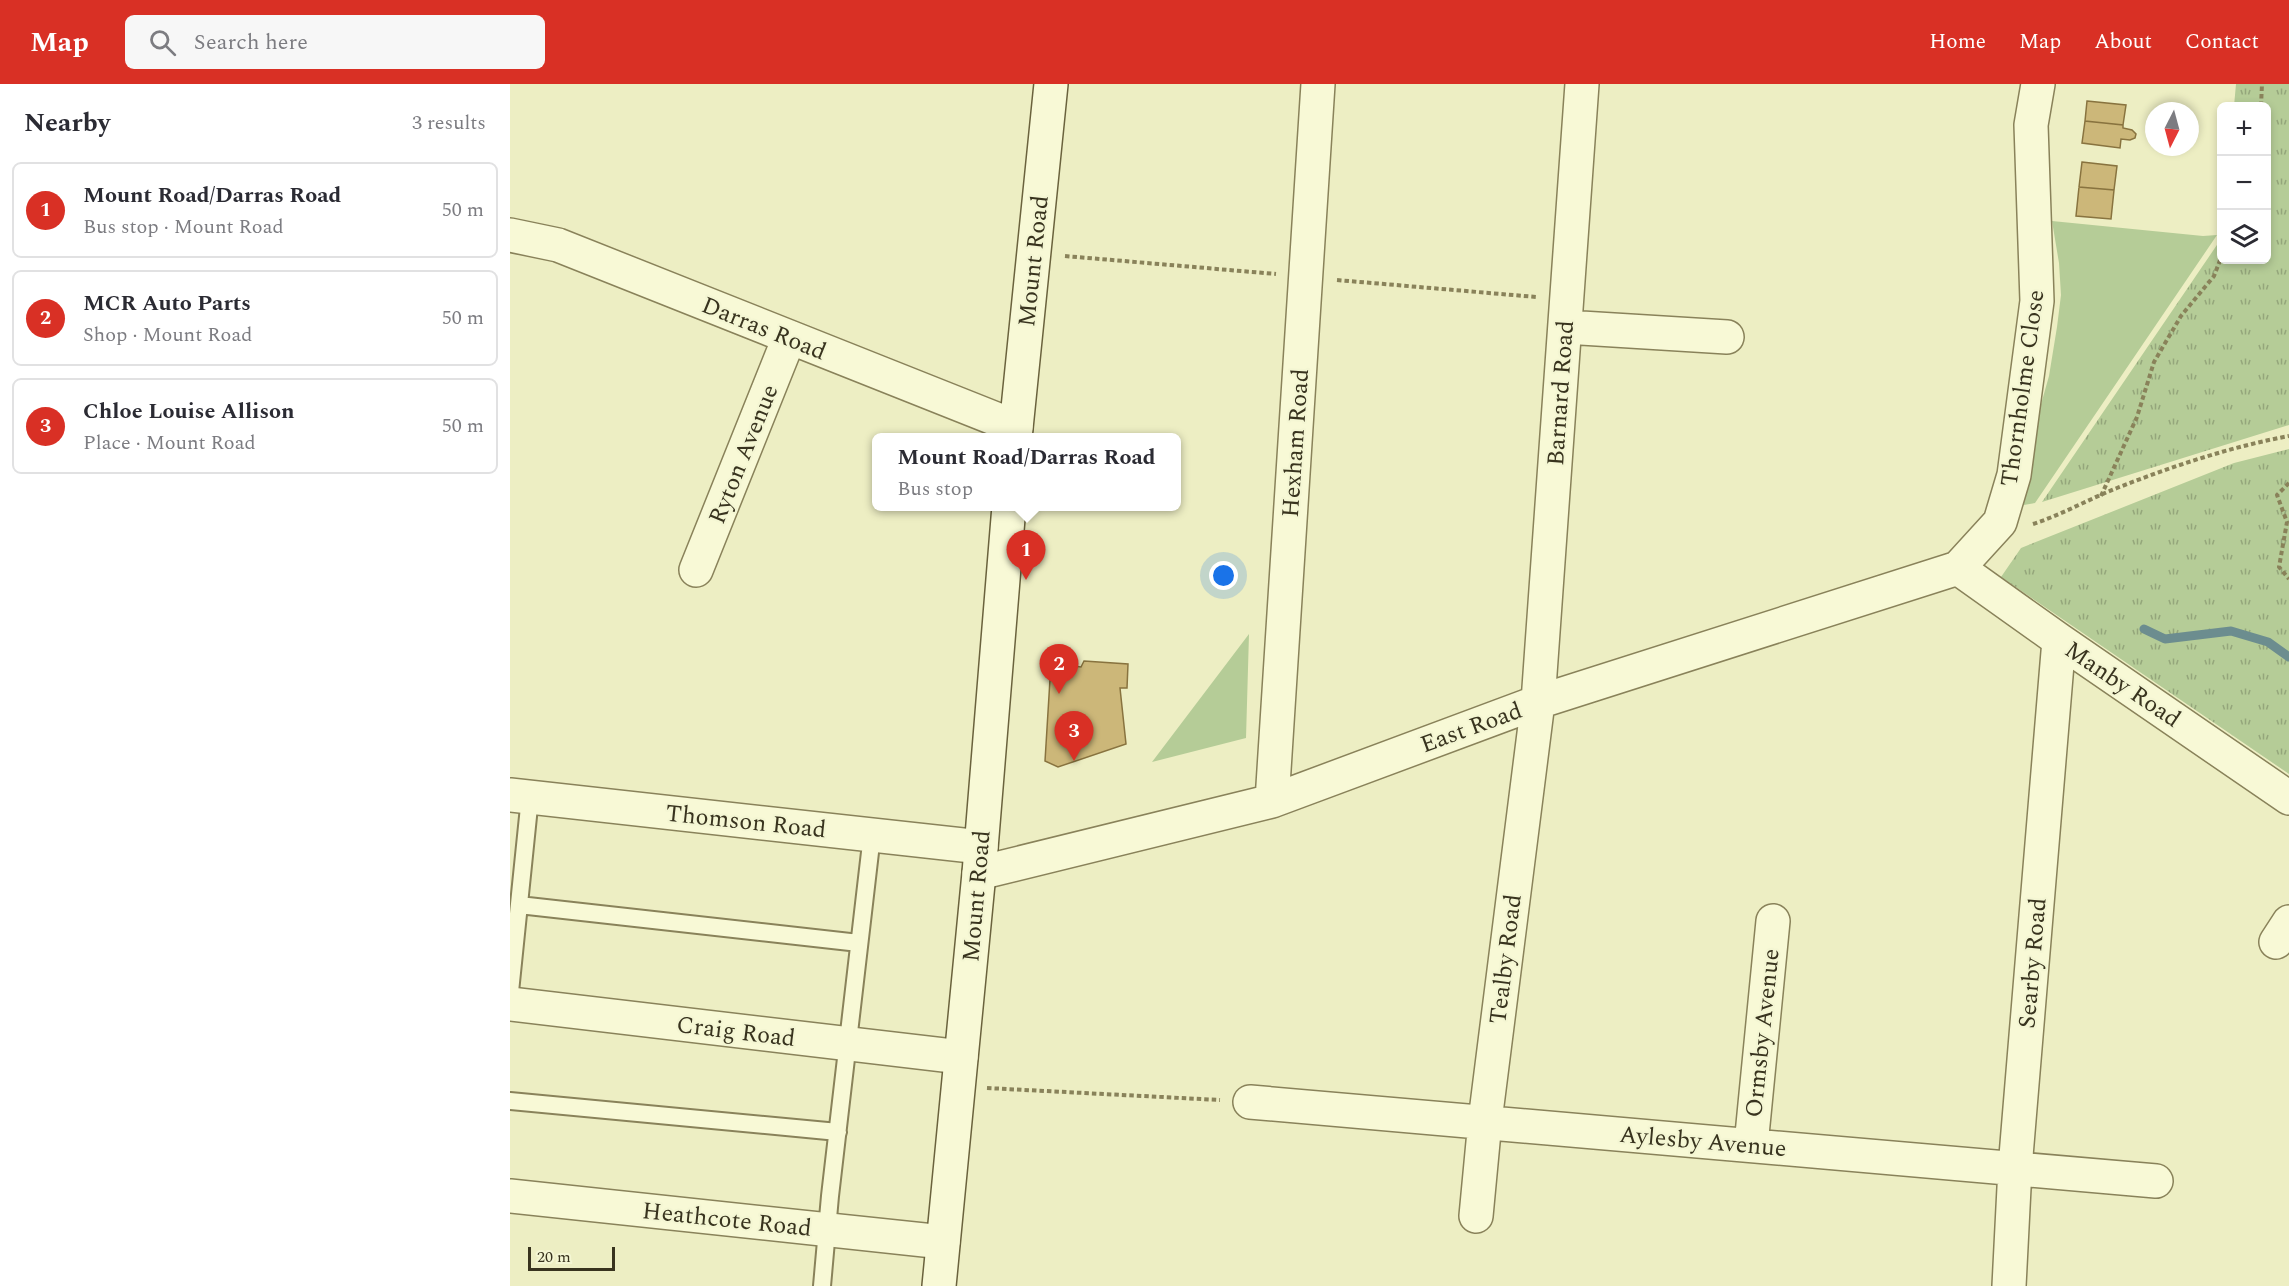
<!DOCTYPE html>
<html lang="en">
<head>
<meta charset="utf-8">
<style>
	body { margin:0; font-family:Spectral,serif; background:#f7f7f7; color:#2b2b33 }
	.controls { position:absolute; right:18px; top:18px; display:grid; overflow:hidden; border-radius:9px; box-shadow:0 3px 9px #0003 }
	.controls button { width:54px; height:54px; display:grid; place-items:center; padding:0; border:0; border-bottom:2px solid #e1e1e2; background:#fff; color:#2b2b33; font:30px sans-serif }
	.compass { position:absolute; left:1635px; top:18px; width:54px; height:54px; border-radius:50%; background:#fff; box-shadow:0 3px 9px #0003; rotate:186deg }
	.scale { position:absolute; left:18px; bottom:15px; width:87px; box-sizing:border-box; padding-left:6px; border:3px solid #38331e; border-top:0; font-size:16px; line-height:21px; white-space:nowrap; color:#38331e; -webkit-text-stroke:4px #f4f6d3; paint-order:stroke }
	.you { position:absolute; left:714px; top:492px; width:21px; height:21px; margin:-15px; border:4px solid #fff; border-radius:50%; background:#1a73e8; box-shadow:0 0 0 9px #1a73e833 }
	.badge { display:grid; place-items:center; width:39px; height:39px; border-radius:50%; background:#d93025; color:#fff; font-size:20px; font-weight:700 }
	.pin { position:absolute; translate:-50% -50px; filter:drop-shadow(0 2px 3px #0008) }
	.pin::after { content:''; position:absolute; top:32px; width:21px; height:18px; background:inherit; clip-path:polygon(0 0,100% 0,50% 100%) }
	.popup { position:absolute; left:362px; top:349px; width:309px; height:78px; box-sizing:border-box; display:grid; place-content:center; border-radius:9px; background:#fff; filter:drop-shadow(0 2px 4px #0005); font-size:20px; white-space:nowrap; color:#7c7c81 }
	.popup b { font-size:22px; color:#2b2b33 }
	.popup::after { content:''; position:absolute; left:50%; top:100%; margin-left:-12px; border:12px solid transparent; border-top-color:#fff }
	.list { margin:0; padding:0; list-style:none }
	h2 { display:flex; justify-content:space-between; align-items:center; height:78px; margin:0; padding:0 24px; font-size:26px }
	h2 small { font-size:20px; font-weight:400; color:#7c7c81 }
	.list li { display:grid; grid-template-columns:39px 1fr auto; gap:18px; align-items:center; box-sizing:border-box; height:96px; margin:0 12px 12px; padding:0 12px; border:2px solid #e1e1e2; border-radius:9px }
	.list b { display:block; font-size:22px; white-space:nowrap }
	.list p { margin:0; font-size:20px; white-space:nowrap; color:#7c7c81 }
	.list em { font-size:20px; font-style:normal; color:#7c7c81 }
	.icon { flex:none; width:33px; height:33px; fill:none; stroke:currentColor; stroke-width:2; stroke-linecap:round; stroke-linejoin:round }
	.map { position:relative; flex:none; width:1779px; height:1202px; overflow:hidden }
	header { display:flex; align-items:center; gap:36px; box-sizing:border-box; height:84px; padding:0 30px; background:#d93025; color:#fff }
	header strong { font-size:28px }
	nav { display:flex; gap:33px; margin-inline-start:auto; font-size:21px }
	.search { width:420px; height:54px; background:#f7f7f7; display:flex; align-items:center; gap:15px; box-sizing:border-box; padding:0 21px; border-radius:9px; color:#7c7c81; font-size:22px }
	main { display:flex }
	aside { flex:1; background:#fff }
	.map>svg:first-child { display:block }
	.green { fill:#b5cc97 }
	.park { fill:url(#park-tufts) }
	.lines { fill:none; stroke-linecap:round; stroke-linejoin:round }
	.stream { stroke:#6c8d8f; stroke-width:9 }
	.building { fill:#ccb779; stroke:#88733f; stroke-width:1.5 }
	.lane-casing { stroke:#89825a; stroke-width:20 }
	.street-casing { stroke:#89825a; stroke-width:36 }
	.secondary-casing { stroke:#6a623d; stroke-width:36 }
	.path { stroke:#89825a; stroke-width:4; stroke-dasharray:4.5 3; stroke-linecap:butt }
	.lane { stroke:#f8f9d6; stroke-width:16 }
	.street { stroke:#f8f9d6; stroke-width:33 }
	.secondary { stroke:#f8f9d6; stroke-width:33 }
	.labels { text-anchor:middle; stroke-width:4.5; stroke-linejoin:round; paint-order:stroke }
	.street-label { font-size:24px; fill:#38331e; stroke:#f4f6d3 }
</style>
</head>
<body>
<header>
<strong>Map</strong>
<div class="search"><svg class="icon" aria-label="search" viewBox="0 0 24 24"><circle cx="10" cy="10" r="6"/><path d="M15 15l6 6"/></svg>Search here</div>
<nav><a>Home</a><a>Map</a><a>About</a><a>Contact</a></nav>
</header>
<main>
<aside>
<h2>Nearby<small>3 results</small></h2>
<ul class="list">
<li><span class="badge">1</span><div><b>Mount Road/Darras Road</b><p>Bus stop · Mount Road</p></div><em>50 m</em></li>
<li><span class="badge">2</span><div><b>MCR Auto Parts</b><p>Shop · Mount Road</p></div><em>50 m</em></li>
<li><span class="badge">3</span><div><b>Chloe Louise Allison</b><p>Place · Mount Road</p></div><em>50 m</em></li>
</ul>
</aside>
<div class="map">
<svg width="1779" height="1202" viewBox="0 0 1779 1202">
	<defs>
		<pattern id="park-tufts" width="24" height="20" patternUnits="userSpaceOnUse" patternTransform="scale(1.5)"><rect width="24" height="20" fill="#b5cc97"/><path d="M3 7l-1-3M5 7V3M7 7l1-3M15 17l-1-3M17 17v-4M19 17l1-3" fill="none" stroke="#94a67b"/></pattern>
	</defs>
	<rect width="100%" height="100%" fill="#edeec3"/>
	<!-- green -->
	<path class="green" d="M1542,137L1693,152L1707,151L1525,419L1502,423L1539,292L1547,243L1551,211L1549,179Z
		M739,550L736,654L642,678Z"/>
	<!-- park -->
	<path class="park" d="M1726,0H1779V341L1532,418L1711,155L1712,176H1756V22H1724Z
		M1779,365V690L1491,493L1511,464L1724,379Z"/>
	<g class="lines">
		<!-- stream -->
		<path class="stream" d="M1634,545L1655,555L1721,547L1758,558L1779,573"/>
	</g>
	<!-- building -->
	<path class="building" d="M1577,17L1616,21L1613,41L1575,37Z
		M1575,37L1613,41V44L1622,46L1626,50L1625,54L1620,56L1611,55L1610,64L1572,59Z
		M1572,78L1607,82L1604,106L1569,103Z
		M1569,103L1604,106L1601,135L1566,132Z
		M574,577L618,580L617,604H610L616,660L548,683L535,677L541,579L571,583Z"/>
	<g class="lines">
		<defs>
			<path id="lane" d="M9,821L349,859
				M0,908L20,713
				M0,1017L328,1048
				M312,1202L320,1112L362,751"/>
			<path id="street" d="M0,151L48,161L506,343
				M1055,243L1217,253
				M1448,484L1490,438L1504,391L1527,217L1521,41L1528,0
				M1448,484L1549,556L1779,714
				M186,486L279,254
				M0,711L471,763
				M762,717L808,0
				M469,789L762,717L1028,618L1448,484
				M1766,858L1779,838
				M0,920L451,973
				M740,1018L1646,1097
				M1241,1061L1263,837
				M0,1112L433,1158
				M966,1132L975,1037L1028,618L1072,0
				M1499,1202L1505,1084L1549,556"/>
			<path id="secondary" d="M505,354L541,0
				M429,1202L469,789L499,422"/>
		</defs>
		<!-- lane casing -->
		<use href="#lane" class="lane-casing"/>
		<!-- street casing -->
		<use href="#street" class="street-casing"/>
		<!-- secondary casing -->
		<use href="#secondary" class="secondary-casing"/>
		<!-- path -->
		<path class="path" d="M1751,22L1752,0
			M555,172L766,190
			M827,196L1026,213
			M1779,399L1767,411L1777,438L1769,483L1779,495
			M1591,412L1627,333L1644,278L1671,232L1704,192L1712,171
			M1523,440C1551,431 1579,415 1607,404C1663,382 1720,363 1779,352
			M477,1004L710,1016"/>
		<!-- lane -->
		<use href="#lane" class="lane"/>
		<!-- street -->
		<use href="#street" class="street"/>
		<!-- secondary -->
		<use href="#secondary" class="secondary"/>
	</g>
	<g class="labels">
		<!-- street labels -->
		<g class="street-label">
			<text transform="translate(523 177) rotate(-84)" y="8">Mount Road</text>
			<text transform="translate(254 244) rotate(22)" y="8">Darras Road</text>
			<text transform="translate(1512 304) rotate(-82)" y="8">Thornholme Close</text>
			<text transform="translate(1050 309) rotate(-86)" y="8">Barnard Road</text>
			<text transform="translate(785 359) rotate(-86)" y="8">Hexham Road</text>
			<text transform="translate(233 370) rotate(-68)" y="8">Ryton Avenue</text>
			<text transform="translate(1613 600) rotate(34)" y="8">Manby Road</text>
			<text transform="translate(961 643) rotate(-20)" y="8">East Road</text>
			<text transform="translate(236 737) rotate(6)" y="8">Thomson Road</text>
			<text transform="translate(466 812) rotate(-85)" y="8">Mount Road</text>
			<text transform="translate(995 875) rotate(-83)" y="8">Tealby Road</text>
			<text transform="translate(1522 879) rotate(-85)" y="8">Searby Road</text>
			<text transform="translate(226 947) rotate(7)" y="8">Craig Road</text>
			<text transform="translate(1252 949) rotate(-84)" y="8">Ormsby Avenue</text>
			<text transform="translate(1193 1057) rotate(5)" y="8">Aylesby Avenue</text>
			<text transform="translate(217 1135) rotate(6)" y="8">Heathcote Road</text>
		</g>
	</g>
</svg>
<div class="controls">
<button>+</button>
<button>−</button>
<button><svg class="icon" aria-label="layers" viewBox="0 0 24 24"><path d="M12 4l9 5-9 5-9-5zM3 14l9 5 9-5"/></svg></button>
</div>
<svg class="compass" viewBox="-18 -18 36 36"><path d="M0-13l5 13h-10z" fill="#e53935"/><path d="M0 13l5-13h-10z" fill="#7c7c81"/></svg>
<div class="scale">20 m</div>
<div class="you"></div>
<div class="pin badge" style="left:516px;top:496px">1</div>
<div class="popup"><b>Mount Road/Darras Road</b>Bus stop</div>
<div class="pin badge" style="left:549px;top:610px">2</div>
<div class="pin badge" style="left:564px;top:677px">3</div>
</div>
</main>
</body>
</html>
